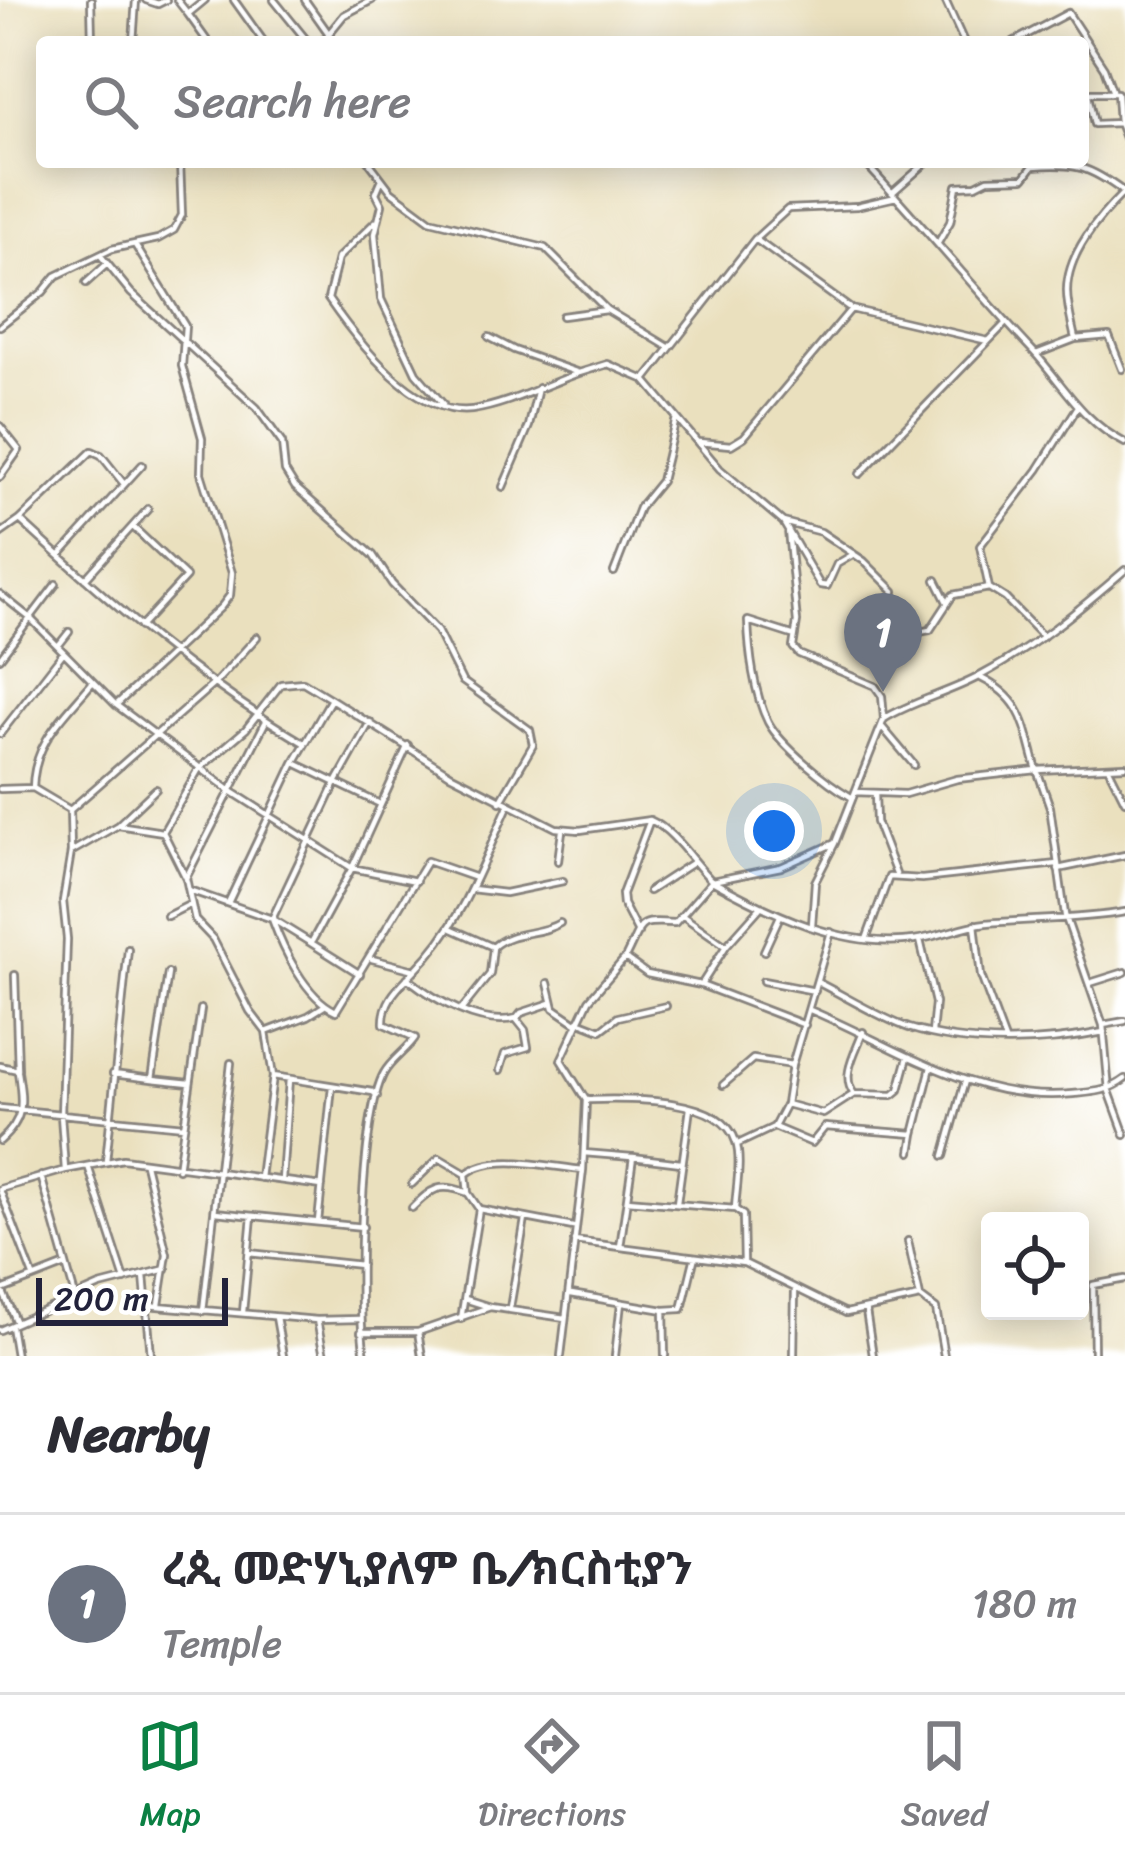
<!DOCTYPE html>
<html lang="en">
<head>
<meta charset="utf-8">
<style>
	body { margin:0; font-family:Sriracha,"Noto Sans Ethiopic",sans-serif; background:#f2f2f3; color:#2b2b33 }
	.controls { position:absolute; right:36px; bottom:36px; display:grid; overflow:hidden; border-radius:12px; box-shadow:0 6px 30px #0003 }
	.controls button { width:108px; height:108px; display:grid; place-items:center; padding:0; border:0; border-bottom:3px solid #e1e1e2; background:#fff; color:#2b2b33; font:60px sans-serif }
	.scale { position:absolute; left:36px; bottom:30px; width:192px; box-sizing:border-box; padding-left:12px; border:6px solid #22223b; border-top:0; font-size:33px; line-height:42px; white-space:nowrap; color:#22223b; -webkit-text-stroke:9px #fff; paint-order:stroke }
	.you { position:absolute; left:774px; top:831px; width:42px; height:42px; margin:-30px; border:9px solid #fff; border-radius:50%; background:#1a73e8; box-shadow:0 0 0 18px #1a73e833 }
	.badge { display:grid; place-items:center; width:78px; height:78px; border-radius:50%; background:#0b8043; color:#fff; font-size:39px; font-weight:700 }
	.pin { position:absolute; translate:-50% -99px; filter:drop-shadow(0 3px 6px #0008) }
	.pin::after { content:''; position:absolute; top:63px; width:42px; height:36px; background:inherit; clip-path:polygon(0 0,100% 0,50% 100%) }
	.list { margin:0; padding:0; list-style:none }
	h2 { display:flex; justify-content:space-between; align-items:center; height:156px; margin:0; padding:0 48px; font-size:51px }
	h2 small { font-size:39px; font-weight:400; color:#7c7c81 }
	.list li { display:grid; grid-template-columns:78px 1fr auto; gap:36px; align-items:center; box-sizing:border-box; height:180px; padding:0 48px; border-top:3px solid #e1e1e2 }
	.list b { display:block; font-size:45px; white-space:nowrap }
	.list p { margin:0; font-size:39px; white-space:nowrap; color:#7c7c81 }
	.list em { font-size:39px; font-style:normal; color:#7c7c81 }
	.icon { flex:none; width:66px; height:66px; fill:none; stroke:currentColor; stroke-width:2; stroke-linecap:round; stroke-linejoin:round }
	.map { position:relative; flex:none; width:1125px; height:1356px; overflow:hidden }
	.search { position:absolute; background:#fff; box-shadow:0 6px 30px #0003; left:36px; right:36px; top:36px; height:132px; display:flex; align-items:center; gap:30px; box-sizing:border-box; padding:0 42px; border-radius:12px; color:#7c7c81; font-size:45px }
	.sheet { height:336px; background:#fff }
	nav { display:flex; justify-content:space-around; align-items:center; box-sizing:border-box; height:168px; border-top:3px solid #e1e1e2; background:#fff; font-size:33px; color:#7c7c81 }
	nav a { display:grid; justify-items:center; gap:6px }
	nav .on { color:#0b8043 }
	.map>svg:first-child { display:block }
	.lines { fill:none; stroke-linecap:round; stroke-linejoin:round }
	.street-casing { stroke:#86817c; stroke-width:10 }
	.street { stroke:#fff; stroke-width:4.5 }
</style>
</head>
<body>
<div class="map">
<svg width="1125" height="1356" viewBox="0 0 1125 1356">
	<rect width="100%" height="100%" fill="#fff"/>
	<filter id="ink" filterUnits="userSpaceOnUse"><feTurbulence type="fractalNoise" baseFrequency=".00833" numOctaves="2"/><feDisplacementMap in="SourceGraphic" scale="24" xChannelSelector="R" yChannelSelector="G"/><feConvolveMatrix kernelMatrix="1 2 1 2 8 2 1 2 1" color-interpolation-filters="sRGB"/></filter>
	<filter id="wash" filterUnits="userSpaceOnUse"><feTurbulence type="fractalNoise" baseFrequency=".004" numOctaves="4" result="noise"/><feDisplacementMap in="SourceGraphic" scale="48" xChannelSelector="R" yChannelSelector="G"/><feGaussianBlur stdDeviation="2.7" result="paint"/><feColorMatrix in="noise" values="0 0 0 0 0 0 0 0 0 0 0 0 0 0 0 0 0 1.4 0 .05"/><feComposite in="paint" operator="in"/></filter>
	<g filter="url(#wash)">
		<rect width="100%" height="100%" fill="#eae0be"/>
	</g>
	<g filter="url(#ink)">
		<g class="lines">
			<defs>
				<path id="street" d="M91,0L92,42
					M146,0L158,4L166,0
					M177,0L188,14L205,0
					M234,0L264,42
					M274,0L308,42
					M305,0L329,34
					M945,0L964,42
					M188,14L208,42
					M133,42L136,0
					M322,42L344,15L372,0
					M1013,42L1068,13L1104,68L1112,90
					M1083,93H1117L1119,123L1125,138
					M1088,95L1094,124L1119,123
					M369,162L391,191L430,220L545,248L607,310L670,348
					M864,162C922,224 975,290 1033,351C1064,385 1082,421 1125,443
					M381,181L376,193L382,205L375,234L381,299L416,373L443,404
					M893,192L927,162
					M375,222L338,258L328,299C357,341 415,417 472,410C507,405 545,385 579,373
					M755,239L788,209L857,206L896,197
					M938,243L950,222L957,186L976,185L988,179L1024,178L1033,166C1076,162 1090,167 1124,192
					M101,256L131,293L257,408L282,443L285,471L295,487L373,555L392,584L437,631L462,681L530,730L533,745L500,802
					M86,283L107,264
					M562,316L607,310
					M0,326L43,292L56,276L112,249L158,239L174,230L182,215L180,162
					M489,337L514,350L579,373L608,364L645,380
					M1075,339L1109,336L1122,369
					M1036,354L1075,339C1072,324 1067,307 1067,291C1067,253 1100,216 1125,191
					M0,426L19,450L0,477
					M699,442L731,445L744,437L851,309
					M860,474L1005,324
					M503,487L529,426L538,388
					M20,520C108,601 201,683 304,743
					M783,522L821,532L864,561L894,591L890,617L913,633L930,630L953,595L989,588
					M133,527L186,577L140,627
					M788,530L797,622L793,647L799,654L875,686L882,696L884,719
					M0,534L20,520L92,451L101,455L124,484
					M61,554L142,465
					M854,554L837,564L827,586L820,585L783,522L720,469L645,380L755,239L851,309L988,341
					M614,572L639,508L661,481L676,418
					M85,579L148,509
					M936,580L947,602
					M0,594L30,618L116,705L231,791L352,868L416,881
					M792,635L748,621C749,652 754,694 768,722C781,746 827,783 851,797
					M1043,637L1005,598L989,588L980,546L1038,470L1077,408
					M58,646L69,632
					M0,658L56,584
					M116,705L221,607L230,595L232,573L201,473L202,438L182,366L185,326L135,245
					M370,722L336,783L272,919C283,949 305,997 336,1011L427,861L476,878
					M883,728L914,765
					M0,734L63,653
					M297,764L378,803
					M1125,766L1037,770L1050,807L1065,915L1103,1025L1109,1091L1125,1135
					M1109,769L1125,801
					M33,788C34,741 63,718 92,683
					M0,789L33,788L70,810
					M855,792L884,719C913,701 949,693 980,676C1034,647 1079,610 1125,570
					M875,793L876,822L896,874
					M118,825L156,789
					M163,832L186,878L195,920L213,939L250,1011L266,1032L273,1076L373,1092L377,1096
					M835,843L855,792L905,794L957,779L1037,770C1024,726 1025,700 981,678
					M71,852L118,825L163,832L199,769L246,729L281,684L303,682L331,699
					M558,861L562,831
					M1058,869L1125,855
					M186,878L265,723
					M471,889L505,893L563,881
					M189,890L272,919L311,943L352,868L408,745
					M649,891L692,863
					M228,903L294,763L331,699L450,774L556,828L580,830L650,820
					M167,916L191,904
					M683,916L726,946
					M975,924L981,976L1005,1040
					M450,928L493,947C511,930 539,936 560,923
					M638,933L623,904L622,894L650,820C675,831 692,862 712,881L781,867L835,843L815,882L812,925
					M867,937L889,877L922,879L1057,864
					M920,940L935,1003L932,1033
					M311,943L360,974
					M764,951L780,916
					M625,958C644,921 635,921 675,923L712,881C772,914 843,949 914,940C939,937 961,926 986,923C1032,919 1080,920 1125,912
					M372,959L415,970C461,925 482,864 508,806
					M168,973L152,1079L190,1083
					M407,978C435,1000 482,1028 517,1018L521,1013L551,1003
					M763,981L815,991
					M817,982C847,997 878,1017 909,1028C969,1047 1043,1044 1104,1032
					M548,983L554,1008L576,1023
					M1090,983L1125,972
					M701,985L726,946L759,909
					M462,1009L490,974L493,947
					M810,1010C896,1046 976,1104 1073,1094C1094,1092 1108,1092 1125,1079
					M578,1021L601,1030L618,1017L666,1006
					M1103,1025L1125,1021
					M266,1032L308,1016L324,1006
					M0,1066L18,1070L15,975
					M500,1070L505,1054L528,1047L525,1030L517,1020
					M113,1074L152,1079
					M723,1085L753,1059L792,1065
					M854,1094C840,1076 856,1052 863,1032
					M586,1100C625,1099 722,1095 736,1142C742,1160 736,1190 735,1209L743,1215L744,1263
					M786,1104L823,1114L854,1094L893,1095L899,1090L908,1057
					M0,1108L184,1126
					M774,1127L812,1143L825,1127L914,1134L931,1067
					M0,1141C25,1119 23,1103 18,1072
					M738,1144L774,1127L786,1104L792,1065L831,932
					M911,1152L914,1134
					M584,1153L632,1157
					M944,1156L965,1081
					M106,1161L128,949
					M145,1164L167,1254L159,1305
					M88,1166L125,1280
					M178,1169L201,1009
					M65,1170L61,1115L67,939L63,901L71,852L70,810L216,682L257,637
					M41,1176L75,1296
					M260,1178L273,1076
					M282,1180L289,1079
					M412,1184L439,1158L466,1174
					M0,1189L65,1170L123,1159L322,1186
					M0,1190L33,1276
					M627,1200L735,1209
					M677,1203L690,1108
					M412,1208C432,1188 440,1182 468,1193
					M479,1209L573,1227
					M215,1212L363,1227
					M318,1222L332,1086
					M574,1241L744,1263L846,1313L920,1297L936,1309L944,1356
					M908,1241L920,1297
					M620,1247L633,1157L681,1163
					M249,1253L361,1265
					M144,1275L151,1356
					M0,1285L16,1323
					M2,1290L66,1265
					M571,1294L664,1310L682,1309L694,1260
					M465,1299L490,1307L565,1318
					M146,1305L317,1320L359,1319
					M510,1308L525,1219
					M664,1310L665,1356
					M203,1311L231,1063
					M866,1311L873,1356
					M243,1312L252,1216
					M276,1317L283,1356
					M461,1319L479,1209L468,1193L466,1174C493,1152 550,1167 583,1170
					M317,1320L324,1356
					M11,1326L16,1356
					M0,1330L100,1286L166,1269
					M361,1332H418L490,1307
					M418,1332L422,1356
					M365,1356C356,1306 360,1116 384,1073C391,1060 407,1050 415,1038L384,1024C383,1000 399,987 415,970
					M561,1356L583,1170L586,1100L561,1060L589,1000L625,958L647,974L701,985L805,1025
					M615,1356L621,1303
					M794,1356L795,1290
					M1094,1356L1093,1285L1125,1279"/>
			</defs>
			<!-- street casing -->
			<use href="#street" class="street-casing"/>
			<!-- street -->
			<use href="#street" class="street"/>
		</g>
	</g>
</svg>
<div class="controls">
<button><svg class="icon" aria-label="locate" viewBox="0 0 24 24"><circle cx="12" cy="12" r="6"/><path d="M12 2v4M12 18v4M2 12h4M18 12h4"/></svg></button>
</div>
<div class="scale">200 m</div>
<div class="you"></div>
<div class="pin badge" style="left:883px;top:692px;background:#6b7280">1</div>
<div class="search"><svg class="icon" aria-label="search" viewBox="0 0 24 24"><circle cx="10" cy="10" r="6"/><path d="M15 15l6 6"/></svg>Search here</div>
</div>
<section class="sheet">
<h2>Nearby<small></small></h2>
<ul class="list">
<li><span class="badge" style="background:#6b7280">1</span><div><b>ረጲ መድሃኒያለም ቤ/ክርስቲያን</b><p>Temple</p></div><em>180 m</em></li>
</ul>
</section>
<nav>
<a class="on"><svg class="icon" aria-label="map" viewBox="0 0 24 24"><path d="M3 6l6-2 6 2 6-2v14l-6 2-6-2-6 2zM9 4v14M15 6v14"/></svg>Map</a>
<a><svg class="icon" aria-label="directions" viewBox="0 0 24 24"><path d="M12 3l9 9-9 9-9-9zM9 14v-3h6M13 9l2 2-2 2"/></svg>Directions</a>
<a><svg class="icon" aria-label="saved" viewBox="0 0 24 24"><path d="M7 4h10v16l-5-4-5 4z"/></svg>Saved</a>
</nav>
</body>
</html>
